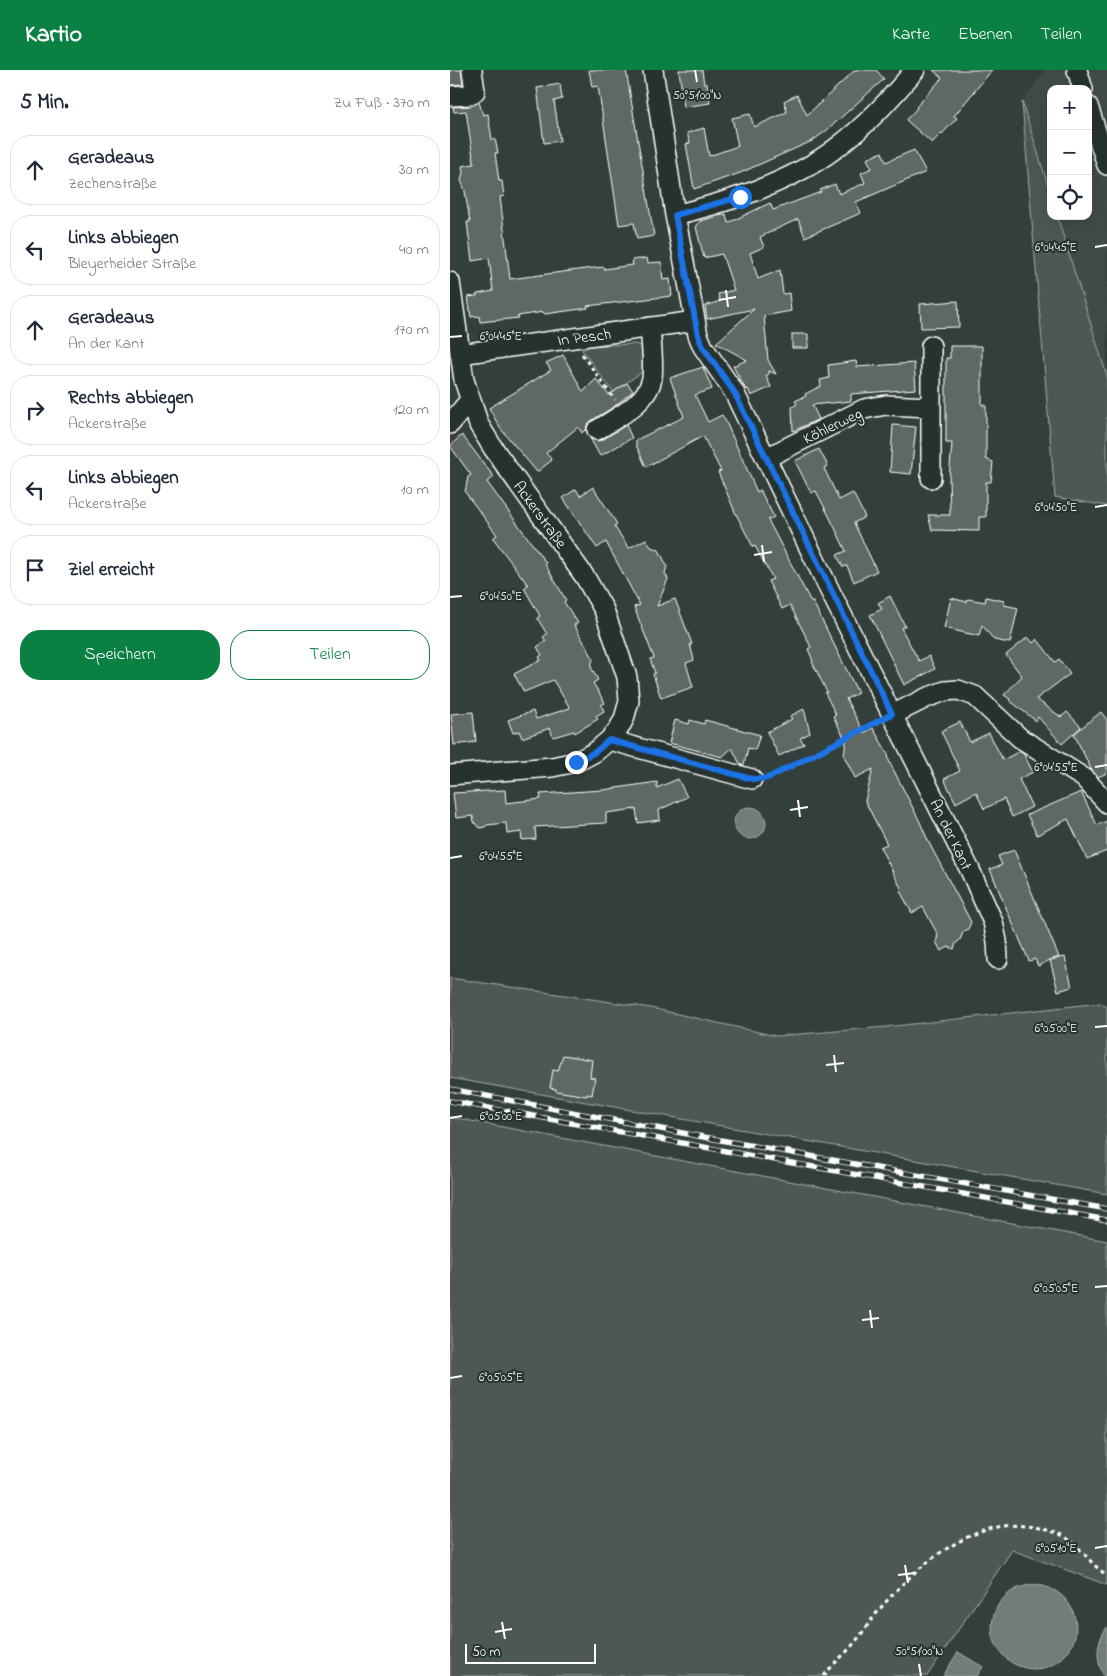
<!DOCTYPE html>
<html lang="de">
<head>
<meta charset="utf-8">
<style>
	body { margin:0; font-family:"Indie Flower",sans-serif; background:#f6f6f7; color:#1f2937 }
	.controls { position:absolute; right:15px; top:15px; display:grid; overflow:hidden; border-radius:10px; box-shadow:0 5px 20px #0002 }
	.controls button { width:45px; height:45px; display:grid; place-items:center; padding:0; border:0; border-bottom:1px solid #e0e1e3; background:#fff; color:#1f2937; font:25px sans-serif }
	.scale { position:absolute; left:15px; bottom:12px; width:131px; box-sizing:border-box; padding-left:5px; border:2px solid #fff; border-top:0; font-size:14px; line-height:18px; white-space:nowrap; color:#fff; -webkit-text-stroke:4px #26332d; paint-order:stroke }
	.stop { position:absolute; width:15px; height:15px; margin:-11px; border:4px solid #1a73e8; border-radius:50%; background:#fff }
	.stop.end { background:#1a73e8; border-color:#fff; box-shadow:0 1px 5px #0008 }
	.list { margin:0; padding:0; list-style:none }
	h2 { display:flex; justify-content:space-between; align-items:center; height:65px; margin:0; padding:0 20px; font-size:21px }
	h2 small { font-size:16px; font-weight:400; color:#747a83 }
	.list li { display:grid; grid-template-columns:32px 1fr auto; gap:15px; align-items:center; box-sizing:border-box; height:70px; margin:0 10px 10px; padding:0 10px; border:1px solid #e0e1e3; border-radius:20px }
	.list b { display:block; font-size:19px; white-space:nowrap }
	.list p { margin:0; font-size:16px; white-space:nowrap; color:#747a83 }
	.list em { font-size:16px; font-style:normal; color:#747a83 }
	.actions { display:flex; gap:10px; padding:15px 20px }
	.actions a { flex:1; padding:11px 0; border:1px solid #0b8043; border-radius:20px; text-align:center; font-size:18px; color:#0b8043 }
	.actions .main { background:#0b8043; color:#fff }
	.icon { flex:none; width:28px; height:28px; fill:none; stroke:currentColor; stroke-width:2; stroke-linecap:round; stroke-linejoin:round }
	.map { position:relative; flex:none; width:657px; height:1606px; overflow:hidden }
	header { display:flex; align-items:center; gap:30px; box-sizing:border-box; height:70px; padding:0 25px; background:#0b8043; color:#fff }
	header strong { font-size:24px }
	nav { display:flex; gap:28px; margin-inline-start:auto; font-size:18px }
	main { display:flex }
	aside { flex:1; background:#fff }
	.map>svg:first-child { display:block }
	.built { fill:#404c47 }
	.green { fill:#4d5853; stroke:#a6aca9 }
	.water { fill:#737b78; stroke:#abb0ae }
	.building { fill:#5f6964; stroke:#fff }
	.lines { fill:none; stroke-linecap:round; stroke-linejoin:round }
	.minor-casing { stroke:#fff; stroke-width:22 }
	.path { stroke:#fff; stroke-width:3; stroke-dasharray:4 4; stroke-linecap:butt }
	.minor { stroke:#26332d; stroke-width:19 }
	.rail-casing { stroke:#fff; stroke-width:5.5 }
	.rail { stroke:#26332d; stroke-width:4; stroke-dasharray:11; stroke-linecap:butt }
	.route { stroke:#1a73e8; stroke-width:6 }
	.ticks { fill:none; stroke:#fff; stroke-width:2 }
	.labels { text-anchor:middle; stroke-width:4; stroke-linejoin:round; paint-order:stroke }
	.street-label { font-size:16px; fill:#fff; stroke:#26332d }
	.ticks-label { font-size:12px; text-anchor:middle; fill:#fff; stroke:#26332d; stroke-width:4; stroke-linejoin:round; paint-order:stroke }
</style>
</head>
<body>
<header>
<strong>Kartio</strong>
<nav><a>Karte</a><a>Ebenen</a><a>Teilen</a></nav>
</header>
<main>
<aside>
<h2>5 Min.<small>Zu Fuß · 370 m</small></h2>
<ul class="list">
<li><svg class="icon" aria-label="ahead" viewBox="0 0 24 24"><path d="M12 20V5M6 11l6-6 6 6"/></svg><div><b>Geradeaus</b><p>Zechenstraße</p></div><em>30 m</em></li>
<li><svg class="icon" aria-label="left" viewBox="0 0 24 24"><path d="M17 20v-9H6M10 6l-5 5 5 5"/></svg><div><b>Links abbiegen</b><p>Bleyerheider Straße</p></div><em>40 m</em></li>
<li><svg class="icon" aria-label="ahead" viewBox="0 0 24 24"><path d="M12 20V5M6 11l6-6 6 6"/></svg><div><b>Geradeaus</b><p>An der Kant</p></div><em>170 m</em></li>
<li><svg class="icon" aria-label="right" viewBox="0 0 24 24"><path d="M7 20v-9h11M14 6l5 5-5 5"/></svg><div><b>Rechts abbiegen</b><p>Ackerstraße</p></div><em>120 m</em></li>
<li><svg class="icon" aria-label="left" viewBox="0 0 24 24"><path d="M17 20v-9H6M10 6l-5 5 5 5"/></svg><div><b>Links abbiegen</b><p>Ackerstraße</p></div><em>10 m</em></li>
<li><svg class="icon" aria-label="arrive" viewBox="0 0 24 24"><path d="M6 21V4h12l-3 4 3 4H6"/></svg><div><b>Ziel erreicht</b></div></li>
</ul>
<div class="actions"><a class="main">Speichern</a><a>Teilen</a></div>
</aside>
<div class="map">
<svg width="657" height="1606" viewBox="0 0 657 1606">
	<rect width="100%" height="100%" fill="#333f3a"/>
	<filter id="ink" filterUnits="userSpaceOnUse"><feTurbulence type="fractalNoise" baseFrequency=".02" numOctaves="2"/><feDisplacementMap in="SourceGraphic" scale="10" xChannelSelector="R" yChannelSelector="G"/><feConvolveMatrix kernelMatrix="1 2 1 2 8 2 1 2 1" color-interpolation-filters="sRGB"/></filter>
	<g filter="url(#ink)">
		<!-- built -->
		<path class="built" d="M596,0H657V306L607,146H638V19H601V125L572,32Z"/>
		<!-- green -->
		<path class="green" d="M572,32L601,125V146H607L657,306V436L605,427Z
			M184,274L189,275L194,278L195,300L163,322L132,280L140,276Z
			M0,908L201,938L326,966L436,957L650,933L657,937V1124L0,1008Z
			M0,1047L657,1171V1515L562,1480L477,1606H0Z"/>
		<!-- water -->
		<path class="water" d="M284 753a16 16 0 1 1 32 0a16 16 0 1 1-32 0Z
			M542 1557a42 42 0 1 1 84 0a42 42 0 1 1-84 0Z
			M657,1557V1606H654C645,1589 646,1573 657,1557Z
			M508,1582L533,1597L527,1606H493Z"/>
		<!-- building -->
		<path class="building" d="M0,0H11L13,14L0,15Z
			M139,0H176L204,166L187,169L184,153L169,155L148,16L142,17Z
			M229,0H252L254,14L257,13L260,33L234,37Z
			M405,0H426L434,9L376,61L362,71L290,103L244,119L236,74L240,73L237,63L254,58L259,86L288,76L282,48L300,44L304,57L337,42L334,31L347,25L357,45Z
			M483,0H542L504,46L507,48L492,64L491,63L482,73L456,50L467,38L466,37L492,8Z
			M110,14L112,29L104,31L110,71L94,73L87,18Z
			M29,32L33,45L38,44L42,70L45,69L48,83H45L49,111H52L54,126L50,127L60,209L135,199L154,197V199L183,195L182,190L197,188L198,193L211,192L213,210L220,209L222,226L137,236L138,238L95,244L93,242L68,246L69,248L30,252L29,246L21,247L18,227L27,226V224L43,221L39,188L22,191L17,152H20L15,121L11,110L13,102L12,96L24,94L16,41L4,42L3,37L21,36Z
			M464,80L476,102L406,132L411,143L355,167L348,149L310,167L314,177L300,183L308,209L330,200L333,224L339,223L341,241L314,246L318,290L326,304L319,301V304L316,306L321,317L301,326L298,319L296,320L283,296L297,290L266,273L304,239L257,249L255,236L270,231L268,224L284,220L272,184L254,188L246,157L250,151L276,144L278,153L320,133L323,140L371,122L370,120L385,114L389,124L415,113L411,103L422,98L417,89L432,82L436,92Z
			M508,231L509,257L471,258L470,234Z
			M342,264H358V278H342Z
			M500,276H532V335H536V389L543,392L541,412H536V447H529V461L482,460L478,445H500L499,409L502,373H496V288H500Z
			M113,285L133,322L146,309L159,325L177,313L183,321L165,336L141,351L137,355L136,361L135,360L132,363L128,357L96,383L102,390L87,402L50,358L39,338L101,300L96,293Z
			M406,291L407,297L464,293L466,319L401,324V331L362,335L369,349L343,361L342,337L347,334L345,331L356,326L355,324L371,316L370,310L379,308L378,295Z
			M253,297L262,319L245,325L258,352L272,345L276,352L307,422L310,420L324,447L318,450L361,532H363L408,623L396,629L414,663L423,658L431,672L438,684L439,691L470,752L479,773L521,852L518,859L513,862L510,870L506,873L504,879L499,877L491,881L486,872L488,865L473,837L462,843L450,821L452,820L430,777L437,774L415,731L423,699L405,708L394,686L396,671L383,646L386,645L375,623L377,622L362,592L363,591L358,579L361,577L340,535L332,539L318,511L323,509L305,476L303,477L285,442L268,402L271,401L253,366L196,397L186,375V370L234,347L220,308Z
			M176,355L182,368L150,386L140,368L147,371L152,370Z
			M443,355L466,357L461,404L440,402Z
			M12,365L44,407L37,412L96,493L95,494L116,530L114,532L128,553L124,555L143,588L141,597L148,610L143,613L155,633L151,635L154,641L146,646L148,649L125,663L124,661L103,667L100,658L72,668L69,661L63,663L58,650L83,641L86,649L120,638L103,610L74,622L64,604L91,590L89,587L92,585L87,577L96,571L93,567L97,564L87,548L90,546L74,518L78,515L43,468L47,465L15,422L18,407L21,405L0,376Z
			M369,379L378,396L374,398L389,430L403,423L415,447L404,453L427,501L404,512L397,496L393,497L387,485L396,481L380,448L366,421L361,423L345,391Z
			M143,417L167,454L164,456L179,478L196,469L201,477L209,480L217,496L215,503L218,509L207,536L225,529L242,574H240L244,590L236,593L243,617L211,628L203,604L205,603L200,589L204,588L184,537L190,535L156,472L147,478L113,428L126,419L130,426Z
			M440,526L455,556L451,558L469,591L479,586L485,599L454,615L420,545L432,539L428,533Z
			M536,527L554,531V535L568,538L560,573L544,570L532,555L529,566L494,558L501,528L517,532L518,529L535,532Z
			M578,567L583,573L587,569L605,592L609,589L620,604L586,629L611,647L617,642L631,657L612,674L588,647L586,651L559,630L560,629L554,625L572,606L556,585Z
			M354,639L360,663L350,668L354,674L329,686L317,662L342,649L340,646Z
			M23,642L26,672L4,675L1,644Z
			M651,642L657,650V703L648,707L641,699L624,664Z
			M225,650L239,654L240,650L254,654L255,650L310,665L305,680L298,678L294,695L290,694L282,678L272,687L219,673Z
			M510,652L520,672L539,663L553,690L570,681L573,683L583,702L569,709L582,737L562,747L554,729L534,739L526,722L506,733L494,709L510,701L491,661Z
			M228,709L237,727L209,740L210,750L188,753L186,739L156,743V753L85,757L86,769L72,770L71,762L57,764L56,753L37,755L35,757L29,758L24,752L23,746L6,748L3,723L55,720L56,733L91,729L90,724L153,720L207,712V718Z
			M631,722L647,755L657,751V781L637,789L618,749L587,765L577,745Z
			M564,780L609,887L600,890L615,887L622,917L608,921L600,890L588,896L585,889L579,891L559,845L540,799L552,795L548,786Z
			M113,985L142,990L140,1007L145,1008L142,1025L137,1024V1026L106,1021V1019L100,1018L103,1000L108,1001Z"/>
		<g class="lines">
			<defs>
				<path id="minor" d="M203,0L225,145L248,265L253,277L284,322L381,523L520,800L543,852L547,871L548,889
					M627,0L633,19
					M0,26L20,25L25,21L22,0
					M638,36L657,95
					M225,145C281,131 340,113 386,78C416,56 441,28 465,0
					M0,212L14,310L29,355L43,378L135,507L154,540L177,607L179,631L174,649L168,660L159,670L145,682L126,692L102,697L0,705
					M10,284L245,251
					M0,354L20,330
					M147,360C166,348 198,333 202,308C204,292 201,273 200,257
					M316,388L414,339L436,335L481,337
					M481,408V276
					M442,645L476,628L495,621L508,620L525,626L570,668L634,708L657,733
					M159,670L302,709"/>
			</defs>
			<!-- minor casing -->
			<use href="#minor" class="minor-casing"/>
			<!-- path -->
			<path class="path" d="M132,284L165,330
				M318,708L428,652
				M374,1606C383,1593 396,1584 405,1572C414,1562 421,1549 430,1539C458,1504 503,1466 548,1457C565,1453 588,1457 604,1462C628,1469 637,1493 657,1505"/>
			<!-- minor -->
			<use href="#minor" class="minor"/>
			<defs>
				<path id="rail" d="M0,1019L248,1066L657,1139
					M0,1031L657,1150"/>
			</defs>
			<!-- rail casing -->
			<use href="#rail" class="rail-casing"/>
			<!-- rail -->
			<use href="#rail" class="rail"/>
		</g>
	</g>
	<g class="lines" filter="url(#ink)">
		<!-- route -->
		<path class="route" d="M126,692L145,682L159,670L302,709H313L320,707L442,644L284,322L253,277L248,265L225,145L290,127"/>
	</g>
	<!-- ticks -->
	<path class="ticks" d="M245,0L247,12M645,177L657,175M276,220L278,237M269,230L286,227M0,267L12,266M645,437L657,435M312,475L314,492M304,485L322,482M0,527L12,526M645,697L657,695M348,730L350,747M340,740L358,737M0,788L12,786M645,957L657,956M384,985L386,1002M376,995L394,993M0,1048L12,1046M645,1217L657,1216M420,1240L422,1258M412,1250L429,1248M0,1308L12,1306M645,1478L657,1476M455,1495L458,1513M448,1505L465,1503M52,1552L55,1569M45,1562L62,1559M469,1594L471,1606"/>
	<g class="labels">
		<!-- street labels -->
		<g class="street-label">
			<text transform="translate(134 266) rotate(-7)" y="6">In Pesch</text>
			<text transform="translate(382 355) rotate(-26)" y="6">Köhlerweg</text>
			<text transform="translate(91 444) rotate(54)" y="6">Ackerstraße</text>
			<text transform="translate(502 764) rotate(64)" y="6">An der Kant</text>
		</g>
	</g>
	<g class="ticks-label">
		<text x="247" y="29">50°51'00"N</text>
		<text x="606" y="181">6°04'45"E</text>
		<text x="51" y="270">6°04'45"E</text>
		<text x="606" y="441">6°04'50"E</text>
		<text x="51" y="530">6°04'50"E</text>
		<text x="606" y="701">6°04'55"E</text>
		<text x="51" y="790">6°04'55"E</text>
		<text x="606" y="962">6°05'00"E</text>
		<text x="51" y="1050">6°05'00"E</text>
		<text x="606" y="1222">6°05'05"E</text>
		<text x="51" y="1311">6°05'05"E</text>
		<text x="606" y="1482">6°05'10"E</text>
		<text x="469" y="1585">50°51'00"N</text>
	</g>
</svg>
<div class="controls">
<button>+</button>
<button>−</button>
<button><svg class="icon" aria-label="locate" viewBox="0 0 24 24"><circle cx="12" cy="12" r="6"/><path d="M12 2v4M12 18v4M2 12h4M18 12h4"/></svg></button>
</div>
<div class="scale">50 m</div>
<div class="stop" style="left:290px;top:127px"></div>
<div class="stop end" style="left:126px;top:692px"></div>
</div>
</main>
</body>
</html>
